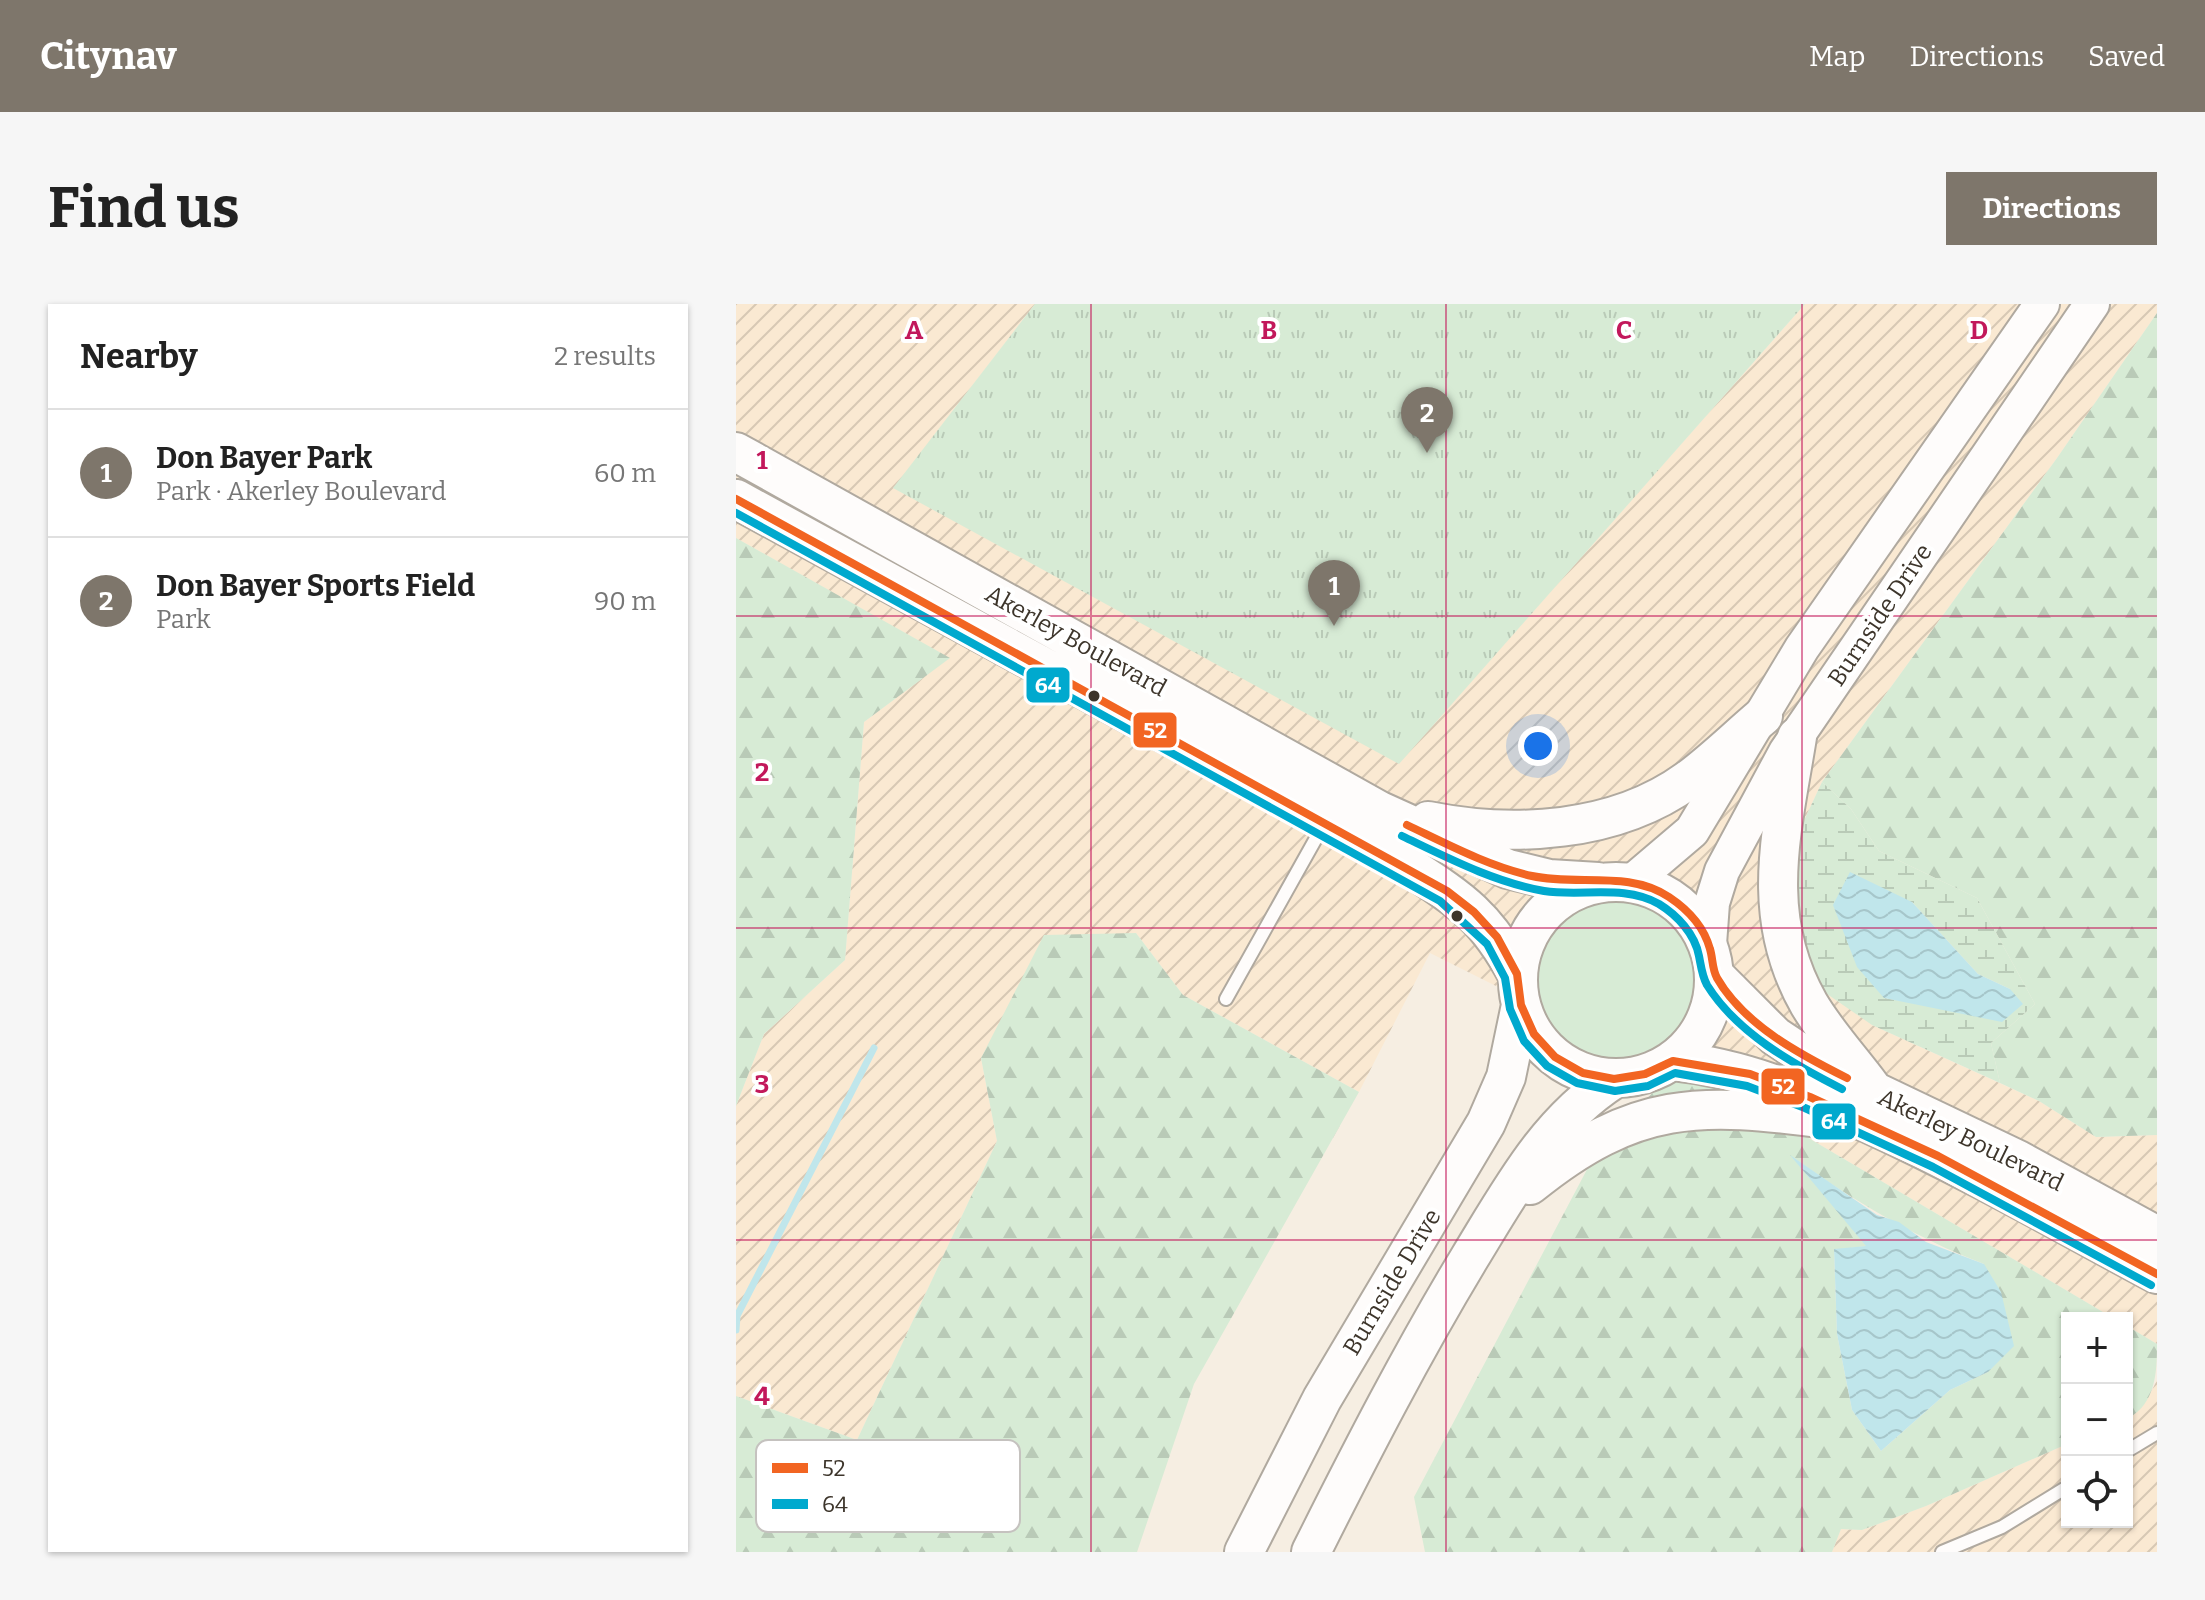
<!DOCTYPE html>
<html lang="en">
<head>
<meta charset="utf-8">
<style>
	body { margin:0; font-family:Bitter,serif; background:#f6f6f6; color:#222 }
	.controls { position:absolute; right:24px; bottom:24px; display:grid; overflow:hidden; border-radius:0px; box-shadow:0 2px 6px #0004 }
	.controls button { width:72px; height:72px; display:grid; place-items:center; padding:0; border:0; border-bottom:2px solid #e0e0e0; background:#fff; color:#222; font:40px sans-serif }
	.you { position:absolute; left:802px; top:442px; width:28px; height:28px; margin:-20px; border:6px solid #fff; border-radius:50%; background:#1a73e8; box-shadow:0 0 0 12px #1a73e833 }
	.badge { display:grid; place-items:center; width:52px; height:52px; border-radius:50%; background:#7e766b; color:#fff; font-size:26px; font-weight:700 }
	.pin { position:absolute; translate:-50% -66px; filter:drop-shadow(0 2px 4px #0008) }
	.pin::after { content:''; position:absolute; top:42px; width:28px; height:24px; background:inherit; clip-path:polygon(0 0,100% 0,50% 100%) }
	.list { margin:0; padding:0; list-style:none }
	h2 { display:flex; justify-content:space-between; align-items:center; height:104px; margin:0; padding:0 32px; font-size:34px }
	h2 small { font-size:26px; font-weight:400; color:#767676 }
	.list li { display:grid; grid-template-columns:52px 1fr auto; gap:24px; align-items:center; box-sizing:border-box; height:128px; padding:0 32px; border-top:2px solid #e0e0e0 }
	.list b { display:block; font-size:30px; white-space:nowrap }
	.list p { margin:0; font-size:26px; white-space:nowrap; color:#767676 }
	.list em { font-size:26px; font-style:normal; color:#767676 }
	.icon { flex:none; width:44px; height:44px; fill:none; stroke:currentColor; stroke-width:2; stroke-linecap:round; stroke-linejoin:round }
	.map { position:relative; flex:none; width:1421px; height:1248px; overflow:hidden; border-radius:0px }
	header { display:flex; align-items:center; gap:48px; box-sizing:border-box; height:112px; padding:0 40px; background:#7e766b; color:#fff }
	header strong { font-size:38px }
	nav { display:flex; gap:44px; margin-inline-start:auto; font-size:28px }
	.intro { display:flex; align-items:center; justify-content:space-between; box-sizing:border-box; height:192px; padding:0 48px }
	h1 { margin:0; font-size:56px }
	.button { padding:20px 36px; border-radius:0px; background:#7e766b; color:#fff; font-size:28px; font-weight:700 }
	main { display:flex; gap:48px; padding:0 48px }
	aside { flex:1; background:#fff; border-radius:0px; box-shadow:0 2px 6px #0004 }
	.map>svg:first-child { display:block }
	.industrial { fill:url(#industrial-furrows) }
	.grass { fill:#d7ebd5 }
	.forest { fill:url(#forest-firs); fill-rule:evenodd }
	.wetland { fill:url(#wetland-marsh); fill-rule:evenodd }
	.park { fill:url(#park-tufts) }
	.water { fill:url(#water-waves) }
	.lines { fill:none; stroke-linecap:round; stroke-linejoin:round }
	.stream { stroke:#c0e6eb; stroke-width:7 }
	.lane-casing { stroke:#b0a99f; stroke-width:16 }
	.secondary-casing { stroke:#b0a99f; stroke-width:38 }
	.primary-casing { stroke:#b0a99f; stroke-width:42 }
	.lane { stroke:#fefcfb; stroke-width:12 }
	.secondary { stroke:#fefcfb; stroke-width:34 }
	.primary { stroke:#fefcfb; stroke-width:38 }
	.bus-1-casing { stroke:#fff; stroke-width:14 }
	.bus-2-casing { stroke:#fff; stroke-width:14 }
	.bus-1 { stroke:#f26522; stroke-width:8 }
	.bus-2 { stroke:#00a9ce; stroke-width:8 }
	.grid { fill:none; stroke:#c2185b; stroke-width:2; stroke-opacity:0.55 }
	.bus-dot { fill:#3d352b; stroke:#fff; stroke-width:3 }
	.labels { text-anchor:middle; stroke-width:8; stroke-linejoin:round; paint-order:stroke }
	.street-label { font-size:24px; fill:#3d352b; stroke:#fff }
	.key { fill:#fff; stroke:#c5c2bf; stroke-width:2 }
	.key-label { font-size:22px; fill:#3d352b }
	.grid-label { font-size:26px; text-anchor:middle; font-weight:bold; fill:#c2185b; stroke:#fff; stroke-width:8; stroke-linejoin:round; paint-order:stroke }
	.line-badge { stroke:#fff; stroke-width:3 }
	.badge-label { font-size:22px; text-anchor:middle; font-weight:bold; fill:#fff }
</style>
</head>
<body>
<header>
<strong>Citynav</strong>
<nav><a>Map</a><a>Directions</a><a>Saved</a></nav>
</header>
<div class="intro"><h1>Find us</h1><a class="button">Directions</a></div>
<main>
<aside>
<h2>Nearby<small>2 results</small></h2>
<ul class="list">
<li><span class="badge">1</span><div><b>Don Bayer Park</b><p>Park · Akerley Boulevard</p></div><em>60 m</em></li>
<li><span class="badge">2</span><div><b>Don Bayer Sports Field</b><p>Park</p></div><em>90 m</em></li>
</ul>
</aside>
<div class="map">
<svg width="1421" height="1248" viewBox="0 0 1421 1248">
	<defs>
		<pattern id="industrial-furrows" width="10" height="10" patternUnits="userSpaceOnUse" patternTransform="scale(2)"><rect width="10" height="10" fill="#fae9d2"/><path d="M-1 1l2-2M0 10L10 0M9 11l2-2" fill="none" stroke="#d7c8b4"/></pattern>
		<pattern id="forest-firs" width="22" height="20" patternUnits="userSpaceOnUse" patternTransform="scale(2)"><rect width="22" height="20" fill="#d7ebd5"/><path d="M5 1l3.5 6h-7zM16 11l3.5 6h-7z" fill="#b9cab7"/></pattern>
		<pattern id="wetland-marsh" width="20" height="14" patternUnits="userSpaceOnUse" patternTransform="scale(2)"><rect width="20" height="14" fill="#d7ebd5"/><path d="M1 5h8M5 5V1M11 12h8M15 12V8" fill="none" stroke="#b9cab7"/></pattern>
		<pattern id="park-tufts" width="24" height="20" patternUnits="userSpaceOnUse" patternTransform="scale(2)"><rect width="24" height="20" fill="#d7ebd5"/><path d="M3 7l-1-3M5 7V3M7 7l1-3M15 17l-1-3M17 17v-4M19 17l1-3" fill="none" stroke="#b9cab7"/></pattern>
		<pattern id="water-waves" width="16" height="10" patternUnits="userSpaceOnUse" patternTransform="scale(2)"><rect width="16" height="10" fill="#c0e6eb"/><path d="M0 5q4-4 8 0t8 0" fill="none" stroke="#a6c6ca"/></pattern>
	</defs>
	<rect width="100%" height="100%" fill="#f6eee2"/>
	<!-- industrial -->
	<path class="industrial" d="M0,0H299L158,184L663,459L1069,0H1421V9L1321,154L1086,478L1034,589L1136,721L1303,797L1360,833L1421,831V1040L1391,1022V1014H1377L944,758L840,722L694,649L623,788L447,691L400,629L245,754L261,837L121,1136L0,1092V802L28,730L109,656L128,418L213,354L0,234Z
		M1421,1076V1248H1096L1105,1225L1126,1226L1190,1202L1331,1140V1218H1391V1115L1414,1090Z"/>
	<!-- grass -->
	<path class="grass" d="M790 682a86 86 0 1 1 172 0a86 86 0 1 1-172 0Z"/>
	<!-- forest -->
	<path class="forest" d="M1421,9V831L1360,833L1303,797L1264,779L1255,739L1299,700L1241,594L1143,547L1115,505L1086,478L1321,154Z
		M0,234L214,354L128,418L109,656L28,730L0,802Z
		M400,629L447,691L623,788L458,1080L401,1248H0V1092L121,1136L261,837L245,754L308,631Z
		M944,758L1377,1014H1331V1140L1190,1202L1126,1226L1105,1225L1096,1248H689L678,1193L856,856ZM1058,854C1118,897 1178,933 1248,960L1252,1068L1214,1086L1145,1147L1116,1106L1101,1030L1098,946L1131,942Z
		M1391,1022L1421,1040C1421,1068 1420,1100 1391,1115Z"/>
	<!-- wetland -->
	<path class="wetland" d="M1086,478L1115,505L1143,547L1241,594L1299,700L1255,739L1264,779L1136,721L1049,661L1034,589ZM1176,598L1242,670L1274,685L1196,702L1148,694Z"/>
	<!-- park -->
	<path class="park" d="M299,0H1069L663,460L157,184Z"/>
	<!-- water -->
	<path class="water" d="M1114,568L1176,598L1242,670L1274,685L1287,700L1266,718L1148,694L1121,663L1097,601Z
		M1054,851L1141,911L1163,918L1190,938L1248,960L1265,988L1278,1042L1252,1068L1214,1086L1145,1147L1116,1106L1101,1030L1098,945L1130,942Z"/>
	<g class="lines">
		<!-- stream -->
		<path class="stream" d="M0,1026L1,1012L138,744"/>
		<defs>
			<path id="lane" d="M490,695L588,520
				M1391,1147L1421,1129
				M1206,1248L1266,1223L1331,1183"/>
			<path id="secondary" d="M896,578L956,527L1066,344L1306,0
				M973,640L976,599L986,567L1050,448L1356,0"/>
			<path id="primary" d="M0,148L644,507L772,565L813,575L862,578
				M0,195L674,563C727,597 751,614 781,670
				M1061,433C1046,527 1022,611 1073,700C1090,729 1115,756 1135,783
				M692,517C777,534 879,529 952,476C978,457 1002,433 1027,412
				M782 676a98 98 0 1 1 196 0a98 98 0 1 1-196 0Z
				M980,673L1039,732L1081,760L1282,856L1421,932
				M937,757C1009,764 1069,791 1134,820C1232,865 1326,919 1421,970
				M794,881C899,796 963,798 1091,815
				M508,1248L586,1095L750,819L770,773L785,701
				M575,1248C625,1148 676,1049 734,953C775,886 811,818 878,775"/>
		</defs>
		<!-- lane casing -->
		<use href="#lane" class="lane-casing"/>
		<!-- secondary casing -->
		<use href="#secondary" class="secondary-casing"/>
		<!-- primary casing -->
		<use href="#primary" class="primary-casing"/>
		<!-- lane -->
		<use href="#lane" class="lane"/>
		<!-- secondary -->
		<use href="#secondary" class="secondary"/>
		<!-- primary -->
		<use href="#primary" class="primary"/>
		<defs>
			<path id="bus-1" d="M0,195L711,587L738,608L761,633L781,670L785,701L798,730L819,753L847,769L878,775L909,770L937,757L1014,770L1074,793L1202,852L1421,970
				M671,521C711,540 752,562 796,572C841,582 893,566 933,593C951,605 968,623 974,645C977,655 976,665 981,674C1008,721 1065,751 1111,774"/>
			<path id="bus-2" d="M0,209L704,597L751,640L769,674L774,705L788,737L811,762L841,779L879,787L912,782L939,769L1011,782L1069,804L1197,863L1415,981
				M666,532C712,554 758,578 808,587C846,593 888,580 923,600C941,611 959,630 963,652C965,662 966,672 971,681C1001,729 1057,760 1106,785"/>
		</defs>
		<!-- bus-1 casing -->
		<use href="#bus-1" class="bus-1-casing"/>
		<!-- bus-2 casing -->
		<use href="#bus-2" class="bus-2-casing"/>
		<!-- bus-1 -->
		<use href="#bus-1" class="bus-1"/>
		<!-- bus-2 -->
		<use href="#bus-2" class="bus-2"/>
	</g>
	<!-- grid -->
	<path class="grid" d="M355,0V1248M710,0V1248M1066,0V1248M0,312H1421M0,624H1421M0,936H1421"/>
	<!-- markers -->
	<g class="bus-dot">
		<circle cx="358" cy="392" r="7"/>
		<circle cx="721" cy="612" r="7"/>
	</g>
	<g class="labels">
		<!-- street labels -->
		<g class="street-label">
			<text transform="translate(1144 311) rotate(-56)" y="8">Burnside Drive</text>
			<text transform="translate(340 337) rotate(29)" y="8">Akerley Boulevard</text>
			<text transform="translate(1235 836) rotate(26)" y="8">Akerley Boulevard</text>
			<text transform="translate(656 978) rotate(-59)" y="8">Burnside Drive</text>
		</g>
	</g>
	<!-- legend -->
	<rect x="20" y="1136" width="264" height="92" rx="12" class="key"/>
	<rect x="36" y="1159" width="36" height="10" fill="#f26522"/>
	<rect x="36" y="1195" width="36" height="10" fill="#00a9ce"/>
	<g class="key-label">
		<text x="86" y="1172">52</text>
		<text x="86" y="1208">64</text>
	</g>
	<g class="grid-label">
		<text x="178" y="35">A</text>
		<text x="533" y="35">B</text>
		<text x="888" y="35">C</text>
		<text x="1243" y="35">D</text>
		<text x="26" y="165">1</text>
		<text x="26" y="477">2</text>
		<text x="26" y="789">3</text>
		<text x="26" y="1101">4</text>
	</g>
	<g class="line-badge">
		<rect x="289" y="362" width="46" height="38" rx="8" fill="#00a9ce"/>
		<rect x="396" y="407" width="46" height="38" rx="8" fill="#f26522"/>
		<rect x="1024" y="763" width="46" height="39" rx="8" fill="#f26522"/>
		<rect x="1075" y="798" width="46" height="39" rx="8" fill="#00a9ce"/>
	</g>
	<g class="badge-label">
		<text x="312" y="389">64</text>
		<text x="419" y="434">52</text>
		<text x="1047" y="790">52</text>
		<text x="1098" y="825">64</text>
	</g>
</svg>
<div class="controls">
<button>+</button>
<button>−</button>
<button><svg class="icon" aria-label="locate" viewBox="0 0 24 24"><circle cx="12" cy="12" r="6"/><path d="M12 2v4M12 18v4M2 12h4M18 12h4"/></svg></button>
</div>
<div class="you"></div>
<div class="pin badge" style="left:598px;top:322px">1</div>
<div class="pin badge" style="left:691px;top:149px">2</div>
</div>
</main>
</body>
</html>
